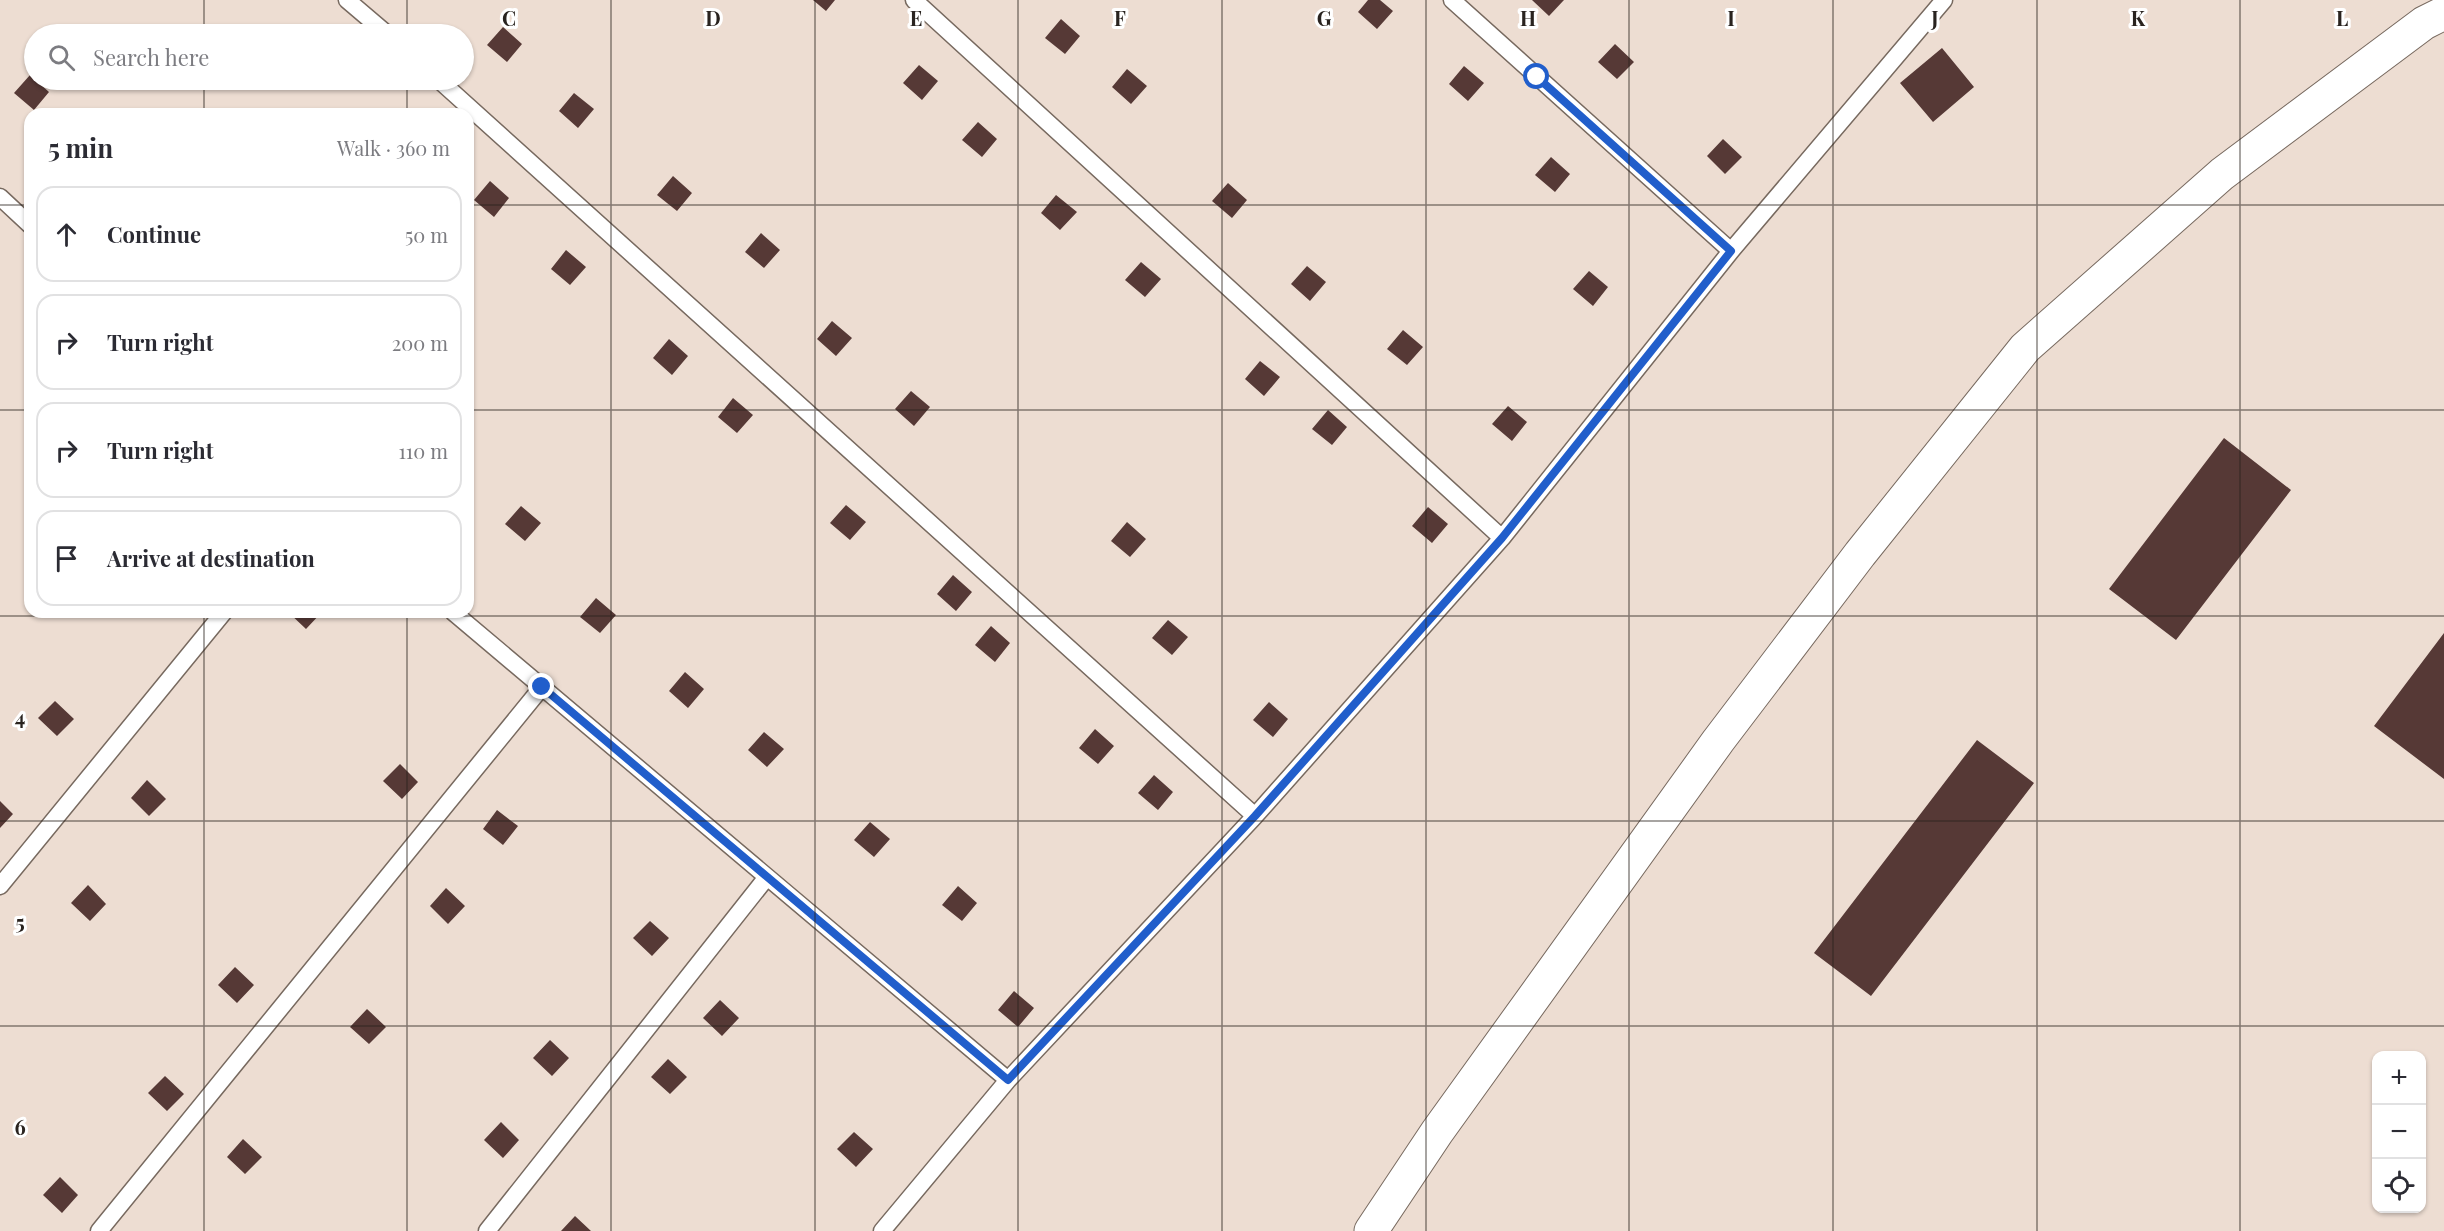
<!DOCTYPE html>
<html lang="en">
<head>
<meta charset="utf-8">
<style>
	body { margin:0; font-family:"Playfair Display",serif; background:#f7f7f7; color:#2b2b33 }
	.controls { position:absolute; right:18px; bottom:18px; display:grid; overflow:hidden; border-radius:12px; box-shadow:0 2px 4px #0004 }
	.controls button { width:54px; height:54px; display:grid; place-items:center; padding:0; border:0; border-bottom:2px solid #e1e1e2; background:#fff; color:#2b2b33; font:30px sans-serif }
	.stop { position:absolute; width:18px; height:18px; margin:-14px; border:4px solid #215ecb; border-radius:50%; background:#fff }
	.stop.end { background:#215ecb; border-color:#fff; box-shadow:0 2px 6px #0008 }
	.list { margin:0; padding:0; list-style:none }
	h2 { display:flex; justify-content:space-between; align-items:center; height:78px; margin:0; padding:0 24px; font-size:26px }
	h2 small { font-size:20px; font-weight:400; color:#7c7c81 }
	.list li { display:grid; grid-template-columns:39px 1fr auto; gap:18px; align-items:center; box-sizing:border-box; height:96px; margin:0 12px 12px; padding:0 12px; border:2px solid #e1e1e2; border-radius:18px }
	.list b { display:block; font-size:22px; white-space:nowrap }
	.list em { font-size:20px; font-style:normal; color:#7c7c81 }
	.icon { flex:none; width:33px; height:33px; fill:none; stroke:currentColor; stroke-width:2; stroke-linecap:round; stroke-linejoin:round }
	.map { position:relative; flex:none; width:2444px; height:1231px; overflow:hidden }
	.search { position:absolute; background:#fff; box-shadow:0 2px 4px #0004; left:24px; top:24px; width:450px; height:66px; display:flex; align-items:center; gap:15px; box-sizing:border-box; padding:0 21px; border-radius:33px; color:#7c7c81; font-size:22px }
	.panel { position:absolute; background:#fff; box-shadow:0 2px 4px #0004; left:24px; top:108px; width:450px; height:510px; border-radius:18px }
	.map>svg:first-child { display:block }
	.building { fill:#563936 }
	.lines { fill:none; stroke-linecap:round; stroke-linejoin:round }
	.service-casing { stroke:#77695f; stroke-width:19 }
	.minor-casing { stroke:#77695f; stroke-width:35 }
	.service { stroke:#fff; stroke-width:16 }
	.minor { stroke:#fff; stroke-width:33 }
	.route { stroke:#215ecb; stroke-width:8 }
	.grid { fill:none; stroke:#29231f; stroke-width:1.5; stroke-opacity:0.55 }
	.grid-label { font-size:20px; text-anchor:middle; font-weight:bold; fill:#29231f; stroke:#fff; stroke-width:6; stroke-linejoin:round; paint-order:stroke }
</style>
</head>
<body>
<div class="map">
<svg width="2444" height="1231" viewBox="0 0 2444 1231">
	<rect width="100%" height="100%" fill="#edddd2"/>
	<!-- building -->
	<path class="building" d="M813,0H835L826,11Z
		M1368,0H1380L1393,11L1377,29L1358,12Z
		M1532,0H1564L1549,16Z
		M1061,19L1080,36L1065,54L1045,38Z
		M503,27L522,44L507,62L487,45Z
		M1615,44L1634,62L1617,79L1598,62Z
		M1942,48L1974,87L1933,122L1900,83Z
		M919,65L938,81L922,100L903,83Z
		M1464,66L1484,83L1468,101L1449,84Z
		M1127,69L1147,86L1131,104L1112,87Z
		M30,75L49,92L34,110L14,93Z
		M574,93L594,109L578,128L559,111Z
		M978,122L997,139L982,157L962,140Z
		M1723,139L1742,157L1725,174L1707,156Z
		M1551,157L1570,174L1555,192L1535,175Z
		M673,176L692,193L677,211L657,195Z
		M490,181L509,198L494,217L474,200Z
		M1228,183L1247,200L1232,218L1212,201Z
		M1056,195L1077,212L1060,230L1041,213Z
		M761,233L780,250L764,268L745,252Z
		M566,250L586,267L570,285L551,269Z
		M1141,262L1161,279L1145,297L1125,280Z
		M1307,266L1326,282L1310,301L1291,284Z
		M1589,271L1608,287L1593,306L1573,289Z
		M832,321L852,338L836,356L817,339Z
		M1403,330L1423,347L1407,365L1387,349Z
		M669,339L688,356L672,375L653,358Z
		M1260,361L1280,377L1264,396L1245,379Z
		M911,391L930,407L914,426L895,409Z
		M733,398L753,415L737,433L718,417Z
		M1508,406L1527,422L1512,441L1492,424Z
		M1328,410L1347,427L1332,445L1312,429Z
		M2224,438L2291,490L2176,640L2109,589Z
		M846,505L866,522L850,540L830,523Z
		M521,506L541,523L525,541L505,524Z
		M1428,507L1448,524L1432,543L1412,526Z
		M1127,522L1146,539L1130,557L1111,541Z
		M953,575L972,592L956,611L937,594Z
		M596,598L616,615L600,633L580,617Z
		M288,612H322L306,629Z
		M1168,620L1188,637L1172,655L1152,638Z
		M991,626L1010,643L995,662L975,645Z
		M2444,633V779L2374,726Z
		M685,672L704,689L688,708L669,691Z
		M55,701L74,719L57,736L38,718Z
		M1269,702L1288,719L1273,737L1253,720Z
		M1095,729L1114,746L1098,764L1079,748Z
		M764,732L784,749L767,767L748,750Z
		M1977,740L2034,783L1871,996L1814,953Z
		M400,764L418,782L402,799L383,781Z
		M1154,775L1173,792L1158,810L1138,793Z
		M147,780L166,799L149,816L131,798Z
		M0,801L13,814L0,828Z
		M497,810L518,826L503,845L483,829Z
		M870,822L890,839L874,857L854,840Z
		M88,885L106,904L90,921L71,903Z
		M958,886L977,903L962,921L942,905Z
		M446,888L465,906L448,924L430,906Z
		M650,921L669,938L652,956L633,938Z
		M235,967L254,985L237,1003L218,985Z
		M1014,991L1034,1008L1018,1027L998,1010Z
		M720,1000L739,1018L722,1036L703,1018Z
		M367,1009L386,1027L369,1044L350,1027Z
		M550,1040L569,1058L552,1076L533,1058Z
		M668,1059L687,1077L670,1094L651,1077Z
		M165,1076L184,1094L167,1111L148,1093Z
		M501,1122L519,1140L503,1158L484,1140Z
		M854,1132L873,1149L856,1167L837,1149Z
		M243,1139L262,1157L245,1174L227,1157Z
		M60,1177L78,1195L62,1213L43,1195Z
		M575,1216L591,1231H561Z"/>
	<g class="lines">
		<defs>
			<path id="service" d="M347,0L387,34
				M914,0L1502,538
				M1452,0L1731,251
				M439,80L1255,816
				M0,197L30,225
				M453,612L1008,1080
				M0,886L224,612
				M99,1231L542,687
				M487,1231L767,877
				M882,1231L1008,1080L1255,816L1502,538L1731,251L1944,0"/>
			<path id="minor" d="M1371,1231L1437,1132L1718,741L1860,554L2025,348L2222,174L2424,23L2444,13"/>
		</defs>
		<!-- service casing -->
		<use href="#service" class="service-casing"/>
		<!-- minor casing -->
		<use href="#minor" class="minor-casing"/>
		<!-- service -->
		<use href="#service" class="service"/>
		<!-- minor -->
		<use href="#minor" class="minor"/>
	</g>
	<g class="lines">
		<!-- route -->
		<path class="route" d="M542,687L1008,1080L1255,816L1502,538L1731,251L1537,77"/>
	</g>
	<!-- grid -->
	<path class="grid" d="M204,0V34M407,0V34M611,0V1231M815,0V1231M1018,0V1231M1222,0V1231M1426,0V1231M1629,0V1231M1833,0V1231M2037,0V1231M2240,0V1231M204,80V114M407,80V114M0,205H30M468,205H2444M0,410H30M468,410H2444M204,612V1231M407,612V1231M0,616H2444M0,821H2444M0,1026H2444"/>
	<g class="grid-label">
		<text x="509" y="26">C</text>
		<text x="713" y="26">D</text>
		<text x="916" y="26">E</text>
		<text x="1120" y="26">F</text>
		<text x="1324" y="26">G</text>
		<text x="1528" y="26">H</text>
		<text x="1731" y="26">I</text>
		<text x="1935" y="26">J</text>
		<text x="2138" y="26">K</text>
		<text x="2342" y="26">L</text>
		<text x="20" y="725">4</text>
		<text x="20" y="930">5</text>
		<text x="20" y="1135">6</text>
	</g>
</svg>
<div class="controls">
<button>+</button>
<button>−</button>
<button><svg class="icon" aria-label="locate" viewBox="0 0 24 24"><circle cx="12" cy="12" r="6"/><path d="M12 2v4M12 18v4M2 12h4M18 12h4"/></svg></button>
</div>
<div class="stop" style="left:1537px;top:77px"></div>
<div class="stop end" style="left:542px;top:687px"></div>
<div class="search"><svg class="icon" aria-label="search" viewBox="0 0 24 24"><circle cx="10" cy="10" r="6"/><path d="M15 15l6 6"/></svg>Search here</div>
<section class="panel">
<h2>5 min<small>Walk · 360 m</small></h2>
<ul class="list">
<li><svg class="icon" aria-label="ahead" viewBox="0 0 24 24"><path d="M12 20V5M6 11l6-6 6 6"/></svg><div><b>Continue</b></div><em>50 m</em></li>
<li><svg class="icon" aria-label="right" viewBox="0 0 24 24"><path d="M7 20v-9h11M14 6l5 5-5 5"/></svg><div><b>Turn right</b></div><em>200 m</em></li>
<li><svg class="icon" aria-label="right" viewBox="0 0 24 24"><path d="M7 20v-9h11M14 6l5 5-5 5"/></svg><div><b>Turn right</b></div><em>110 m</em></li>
<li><svg class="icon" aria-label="arrive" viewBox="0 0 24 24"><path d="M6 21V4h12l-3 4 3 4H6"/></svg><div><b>Arrive at destination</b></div></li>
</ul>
</section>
</div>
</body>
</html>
